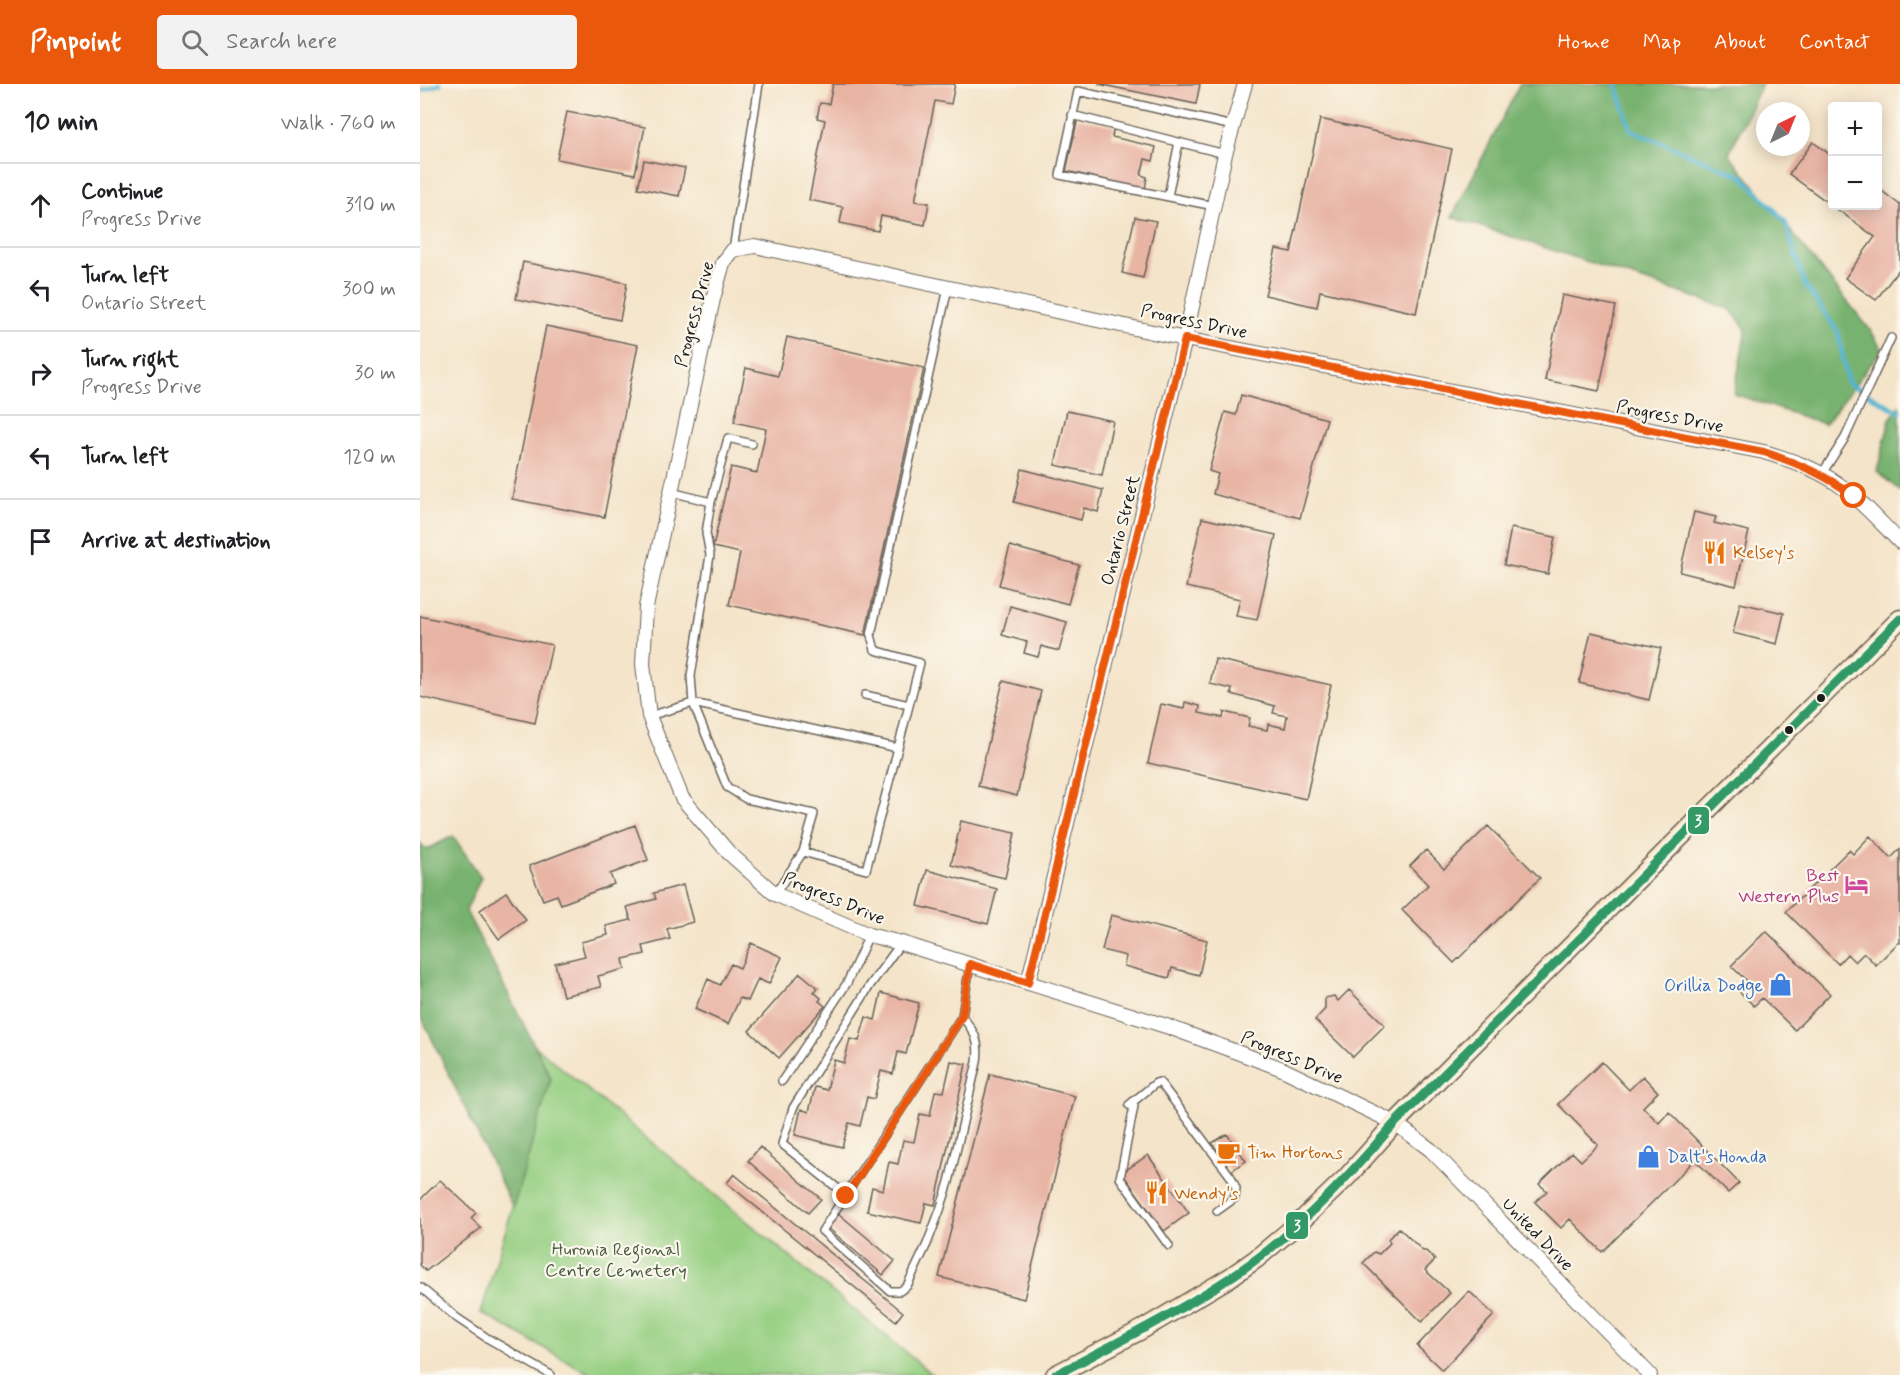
<!DOCTYPE html>
<html lang="en">
<head>
<meta charset="utf-8">
<style>
	body { margin:0; font-family:Mynerve,sans-serif; background:#f2f2f2; color:#202124 }
	.controls { position:absolute; right:18px; top:18px; display:grid; overflow:hidden; border-radius:6px; box-shadow:0 3px 15px #0003 }
	.controls button { width:54px; height:54px; display:grid; place-items:center; padding:0; border:0; border-bottom:2px solid #e0e0e0; background:#fff; color:#202124; font:30px sans-serif }
	.compass { position:absolute; left:1336px; top:18px; width:54px; height:54px; border-radius:50%; background:#fff; box-shadow:0 3px 15px #0003; rotate:43deg }
	.stop { position:absolute; width:18px; height:18px; margin:-14px; border:4px solid #ea580c; border-radius:50%; background:#fff }
	.stop.end { background:#ea580c; border-color:#fff; box-shadow:0 2px 6px #0008 }
	.list { margin:0; padding:0; list-style:none }
	h2 { display:flex; justify-content:space-between; align-items:center; height:78px; margin:0; padding:0 24px; font-size:26px }
	h2 small { font-size:20px; font-weight:400; color:#757577 }
	.list li { display:grid; grid-template-columns:39px 1fr auto; gap:18px; align-items:center; box-sizing:border-box; height:84px; padding:0 24px; border-top:2px solid #e0e0e0 }
	.list b { display:block; font-size:22px; white-space:nowrap }
	.list p { margin:0; font-size:20px; white-space:nowrap; color:#757577 }
	.list em { font-size:20px; font-style:normal; color:#757577 }
	.icon { flex:none; width:33px; height:33px; fill:none; stroke:currentColor; stroke-width:2; stroke-linecap:round; stroke-linejoin:round }
	.map { position:relative; flex:none; width:1480px; height:1291px; overflow:hidden }
	header { display:flex; align-items:center; gap:36px; box-sizing:border-box; height:84px; padding:0 30px; background:#ea580c; color:#fff }
	header strong { font-size:28px }
	nav { display:flex; gap:33px; margin-inline-start:auto; font-size:21px }
	.search { width:420px; height:54px; background:#f2f2f2; display:flex; align-items:center; gap:15px; box-sizing:border-box; padding:0 21px; border-radius:6px; color:#757577; font-size:22px }
	main { display:flex }
	aside { flex:1; background:#fff }
	.map>svg:first-child { display:block }
	.green { fill:#96cf82; stroke:#59764f; stroke-width:1.5 }
	.forest { fill:#78b270; stroke:#4a6746; stroke-width:1.5 }
	.lines { fill:none; stroke-linecap:round; stroke-linejoin:round }
	.stream { stroke:#53b5d2; stroke-width:4.5 }
	.building { fill:#e8b4a4 }
	.lane-casing { stroke:#686259; stroke-width:10 }
	.street-casing { stroke:#686259; stroke-width:16 }
	.secondary-casing { stroke:#686259; stroke-width:21 }
	.lane { stroke:#fff; stroke-width:7 }
	.street { stroke:#fff; stroke-width:14 }
	.secondary { stroke:#fee5c5; stroke-width:18 }
	.bus-1-casing { stroke:#fbf7ec; stroke-width:14 }
	.bus-1 { stroke:#396; stroke-width:9 }
	.route { stroke:#ea580c; stroke-width:8 }
	.bus-dot { fill:#1c1c1c; stroke:#fbf7ec; stroke-width:2 }
	.labels { text-anchor:middle; stroke-width:4.5; stroke-linejoin:round; paint-order:stroke }
	.street-label { font-size:18px; fill:#1c1c1c; stroke:#fbf7ec }
	.food-label { font-size:18px; fill:#c56008; stroke:#fbf7ec; text-anchor:start }
	.hotel-label { font-size:18px; fill:#b23c85; stroke:#fbf7ec; text-anchor:end }
	.shop-label { font-size:18px; fill:#366cbe; stroke:#fbf7ec; text-anchor:end }
	.park-label { font-size:18px; fill:#475b40; stroke:#fbf7ec }
	.line-badge { stroke:#fbf7ec; stroke-width:2 }
	.badge-label { font-size:16px; text-anchor:middle; font-weight:bold; fill:#fff }
</style>
</head>
<body>
<header>
<strong>Pinpoint</strong>
<div class="search"><svg class="icon" aria-label="search" viewBox="0 0 24 24"><circle cx="10" cy="10" r="6"/><path d="M15 15l6 6"/></svg>Search here</div>
<nav><a>Home</a><a>Map</a><a>About</a><a>Contact</a></nav>
</header>
<main>
<aside>
<h2>10 min<small>Walk · 760 m</small></h2>
<ul class="list">
<li><svg class="icon" aria-label="ahead" viewBox="0 0 24 24"><path d="M12 20V5M6 11l6-6 6 6"/></svg><div><b>Continue</b><p>Progress Drive</p></div><em>310 m</em></li>
<li><svg class="icon" aria-label="left" viewBox="0 0 24 24"><path d="M17 20v-9H6M10 6l-5 5 5 5"/></svg><div><b>Turn left</b><p>Ontario Street</p></div><em>300 m</em></li>
<li><svg class="icon" aria-label="right" viewBox="0 0 24 24"><path d="M7 20v-9h11M14 6l5 5-5 5"/></svg><div><b>Turn right</b><p>Progress Drive</p></div><em>30 m</em></li>
<li><svg class="icon" aria-label="left" viewBox="0 0 24 24"><path d="M17 20v-9H6M10 6l-5 5 5 5"/></svg><div><b>Turn left</b></div><em>120 m</em></li>
<li><svg class="icon" aria-label="arrive" viewBox="0 0 24 24"><path d="M6 21V4h12l-3 4 3 4H6"/></svg><div><b>Arrive at destination</b></div></li>
</ul>
</aside>
<div class="map">
<svg width="1480" height="1291" viewBox="0 0 1480 1291">
	<rect width="100%" height="100%" fill="#fbf7ec"/>
	<filter id="ink" filterUnits="userSpaceOnUse"><feTurbulence type="fractalNoise" baseFrequency=".0167" numOctaves="2"/><feDisplacementMap in="SourceGraphic" scale="12" xChannelSelector="R" yChannelSelector="G"/><feConvolveMatrix kernelMatrix="1 2 1 2 8 2 1 2 1" color-interpolation-filters="sRGB"/></filter>
	<filter id="wash" filterUnits="userSpaceOnUse"><feTurbulence type="fractalNoise" baseFrequency=".008" numOctaves="4" result="noise"/><feDisplacementMap in="SourceGraphic" scale="24" xChannelSelector="R" yChannelSelector="G"/><feGaussianBlur stdDeviation="1.35" result="paint"/><feColorMatrix in="noise" values="0 0 0 0 0 0 0 0 0 0 0 0 0 0 0 0 0 1.4 0 .05"/><feComposite in="paint" operator="in"/></filter>
	<g filter="url(#wash)">
		<rect width="100%" height="100%" fill="#f4e4c9"/>
		<!-- green -->
		<path class="green" d="M115,962L513,1291H172L61,1229L131,994Z"/>
		<!-- forest -->
		<path class="forest" d="M1100,0H1342L1309,70L1451,247L1462,265L1405,340L1314,310L1326,245L1310,225L1032,133Z
			M1480,321V407L1457,388L1470,335Z
			M33,752L61,793L46,827L131,994L93,1124L0,930V759L6,766Z"/>
		<g class="lines">
			<!-- stream -->
			<path class="stream" d="M1196,0L1211,46L1322,92L1365,137L1385,201L1418,248L1428,299L1480,328
				M0,7L20,0"/>
		</g>
		<g id="blocks">
			<!-- building -->
			<path class="building" d="M413,0H535L531,20L515,17L495,117L509,119L505,141L461,132L458,147L420,139L423,123L389,116L405,36L397,34L400,19L409,20Z
				M678,0H780L776,20Z
				M147,28L225,43L215,90L137,75Z
				M658,34L694,42L692,53L736,63L733,77L725,75L721,91L727,93L725,105L646,87Z
				M900,35L1032,65L996,229L900,207L897,223L845,211L856,165L871,168Z
				M1393,58L1412,72V122H1458V104L1480,121V184L1456,216L1425,194L1455,153L1369,90Z
				M224,76L265,84L259,112L218,104Z
				M715,133L736,137L723,194L702,189Z
				M103,178L207,199L200,236L96,215Z
				M1142,211L1196,222L1179,307L1125,296Z
				M126,242L218,261L184,433L92,415Z
				M367,253L504,284L445,551L309,521L320,469L293,463L311,383L337,389L346,345L314,338L326,284L358,292Z
				M821,311L907,335L880,434L793,410L798,390L789,387L805,328L816,331Z
				M647,327L693,337L682,391L635,381Z
				M602,385L683,406L678,428L664,424L661,436L594,418Z
				M1274,428L1296,433L1294,439L1329,447L1316,502L1260,488Z
				M782,434L856,451L837,536L816,532L820,515L766,503Z
				M1091,444L1135,453L1128,490L1084,481Z
				M590,462L659,481L648,520L579,501Z
				M1320,519L1364,529L1357,560L1313,549Z
				M590,522L647,538L639,567L621,562L618,573L604,569L607,558L582,551Z
				M0,532L132,561L115,639L0,613Z
				M1171,548L1241,564L1229,616L1159,599Z
				M795,575L911,601L886,715L728,679L741,620L764,625L765,618L780,622L779,629L803,634L804,628L830,634L828,642L847,646L848,640L865,644L867,632L853,629L855,622L811,610L812,605L790,600Z
				M583,597L621,607L597,712L558,702Z
				M541,737L595,749L585,794L531,781Z
				M215,741L228,776L190,790L194,800L141,820L137,811L123,816L109,782Z
				M1068,742L1120,794L1034,879L982,826L1008,801L990,782L1006,766L1024,785Z
				M1450,752L1471,774L1480,765V859H1478L1456,881L1444,869L1435,878L1427,870L1418,880L1366,828L1429,766L1433,770Z
				M507,786L577,805L568,840L498,822Z
				M263,801L273,838L247,845L250,855L223,862L225,870L203,875L205,885L178,892L181,903L143,912L135,879L165,872L161,858L188,851L186,842L211,836L207,823L236,815L234,809Z
				M86,808L106,836L79,855L59,827Z
				M691,831L787,856L779,891L752,884L749,894L704,882L706,872L682,866Z
				M1346,847L1410,910L1375,946L1342,914L1334,922L1317,905L1326,896L1311,882Z
				M331,859L362,873L349,900L338,895L328,917L320,914L308,940L275,925L288,895L300,901L311,880L320,884Z
				M380,889L398,904L394,908L401,914L399,917L405,922L359,974L329,947Z
				M929,906L965,941L933,973L895,936L905,925V914L914,912L918,917Z
				M461,909L499,919L486,970L478,968L473,990L461,987L454,1015L447,1013L440,1042L429,1039L422,1063L375,1051L381,1025L389,1028L395,1003L407,1006L414,976L424,979L430,955L439,957L446,933L455,936Z
				M531,977L546,980L515,1121L506,1119L501,1139L447,1127L452,1103L463,1106L469,1078L478,1080L483,1056L494,1058L500,1030L510,1032L515,1007L524,1008Z
				M1182,978L1209,1006L1223,992L1238,1008L1223,1023L1239,1039L1249,1028L1319,1099L1308,1109L1275,1076L1182,1168L1150,1135L1141,1144L1115,1118L1127,1107L1119,1100L1152,1068L1161,1077L1178,1061L1138,1020Z
				M570,990L655,1012L604,1215L519,1193Z
				M807,1050L826,1077L811,1087L792,1059Z
				M340,1063L401,1115L388,1129L328,1077Z
				M728,1071L769,1129L744,1147L702,1089Z
				M314,1090L483,1228L476,1237L307,1099Z
				M20,1096L56,1129L51,1134L61,1144L6,1187L0,1181V1116Z
				M419,1130L475,1177L463,1191L408,1144Z
				M979,1144L1003,1167H1006L1015,1176L1005,1186L1030,1209L1002,1238L943,1179L954,1168L959,1170L970,1159L968,1155Z
				M1049,1207L1074,1231L1022,1286L997,1262Z"/>
		</g>
	</g>
	<g filter="url(#ink)">
		<use href="#blocks" fill-opacity="0" stroke="#686259" stroke-width="1.5"/>
		<g class="lines">
			<defs>
				<path id="lane" d="M652,31L805,70
					M748,112L759,58
					M794,122L640,91L658,7L813,42
					M313,166L339,0
					M1401,391L1425,354L1471,254
					M291,418L308,354L332,360
					M445,611L489,621
					M229,632L273,619L307,703L326,715L394,730L383,768L446,786L478,664L273,619L271,592L290,471L286,449L291,418L251,408
					M478,664L500,579L455,566L451,551L528,204
					M355,810L383,768
					M542,932C555,949 560,956 557,978L529,1098L520,1126L507,1160L487,1202L480,1207H470L402,1147L542,932L550,880
					M362,997L427,899L449,851
					M709,1021L736,999L739,998L742,1001L811,1093L816,1104L815,1114L797,1127
					M714,1022L700,1094L749,1162
					M426,1111L362,1060L373,1024L451,900L481,859
					M0,1203L37,1234L67,1254L131,1291"/>
				<path id="street" d="M608,899L765,255L805,70L825,0
					M1230,1291L1011,1066L975,1039L860,984L746,942L481,859L449,851L355,810L309,769L262,714L229,632L223,580L226,523L293,215L303,179L313,166L335,162L765,255L1344,368C1370,376 1395,384 1418,400C1441,416 1460,438 1480,458"/>
				<path id="secondary" d="M635,1291L723,1245L809,1194L836,1175L880,1138L927,1093L975,1039L1208,805L1480,535"/>
			</defs>
			<!-- lane casing -->
			<use href="#lane" class="lane-casing"/>
			<!-- street casing -->
			<use href="#street" class="street-casing"/>
			<!-- secondary casing -->
			<use href="#secondary" class="secondary-casing"/>
			<!-- lane -->
			<use href="#lane" class="lane"/>
			<!-- street -->
			<use href="#street" class="street"/>
			<!-- secondary -->
			<use href="#secondary" class="secondary"/>
			<defs>
				<path id="bus-1" d="M635,1291C702,1256 772,1222 834,1177C887,1138 932,1088 975,1039L1480,535"/>
			</defs>
			<!-- bus-1 casing -->
			<use href="#bus-1" class="bus-1-casing"/>
			<!-- bus-1 -->
			<use href="#bus-1" class="bus-1"/>
		</g>
	</g>
	<g class="lines" filter="url(#ink)">
		<!-- route -->
		<path class="route" d="M426,1112L542,932L550,880L608,899L765,255L1344,368C1377,379 1406,391 1434,412"/>
	</g>
	<!-- icons -->
	<defs>
		<symbol id="restaurant-bare" viewBox="-9 -9 18 18"><path d="M-5-6h1v4h1v-4h1v4h1v-4h1v5L-1.5 .5V6h-2V.5L-5-1ZM5-6V6H3V1.5H1.5Q1.5-4 5-6Z" fill="#e8710a" stroke="#fbf7ec" stroke-width="2.5" paint-order="stroke"/></symbol>
		<symbol id="hotel-bare" viewBox="-9 -9 18 18"><path d="M-6-4.5h1.5V1H6V5H4.5V3h-9V5H-6ZM-4 0a1.8 1.8 0 1 1 3.6 0ZM.5 0V-2.5h3Q6-2.5 6 0Z" fill="#d1479c" stroke="#fbf7ec" stroke-width="2.5" paint-order="stroke"/></symbol>
		<symbol id="shop-bare" viewBox="-9 -9 18 18"><path d="M-5-2.5h2.3a2.7 3.5 0 0 1 5.4 0H5L5.5 6h-11ZM-1.5-2.5h3a1.5 2.3 0 0 0-3 0Z" fill="#3f7fe0" stroke="#fbf7ec" stroke-width="2.5" paint-order="stroke"/></symbol>
		<symbol id="cafe-bare" viewBox="-9 -9 18 18"><path d="M-5.5-4.5H6V0H3Q3 3.5 0 3.5H-2.5Q-5.5 3.5-5.5 0ZM3-3.2v2h1.7v-2ZM-6 4.5H4V6H-6Z" fill="#e8710a" stroke="#fbf7ec" stroke-width="2.5" paint-order="stroke"/></symbol>
	</defs>
	<g fill-rule="evenodd">
		<use href="#restaurant-bare" x="1278" y="452" width="33" height="33"/>
		<use href="#hotel-bare" x="1420" y="784" width="33" height="33"/>
		<use href="#shop-bare" x="1344" y="884" width="33" height="33"/>
		<use href="#cafe-bare" x="792" y="1052" width="33" height="33"/>
		<use href="#shop-bare" x="1212" y="1056" width="33" height="33"/>
		<use href="#restaurant-bare" x="720" y="1092" width="33" height="33"/>
	</g>
	<!-- markers -->
	<g class="bus-dot">
		<circle cx="1401" cy="614" r="5"/>
		<circle cx="1369" cy="646" r="5"/>
	</g>
	<g class="labels">
		<!-- street labels -->
		<g class="street-label">
			<text transform="translate(274 230) rotate(-75)" y="6">Progress Drive</text>
			<text transform="translate(774 237) rotate(12)" y="6">Progress Drive</text>
			<text transform="translate(1250 332) rotate(11)" y="6">Progress Drive</text>
			<text transform="translate(700 446) rotate(-76)" y="6">Ontario Street</text>
			<text transform="translate(414 814) rotate(23)" y="6">Progress Drive</text>
			<text transform="translate(872 973) rotate(23)" y="6">Progress Drive</text>
			<text transform="translate(1118 1150) rotate(46)" y="6">United Drive</text>
		</g>
		<!-- food labels -->
		<g class="food-label">
			<text x="1313" y="474">Kelsey's</text>
			<text x="827" y="1074">Tim Hortons</text>
			<text x="754" y="1115">Wendy's</text>
		</g>
		<!-- hotel labels -->
		<g class="hotel-label">
			<text x="1419" y="797">Best<tspan x="1419" dy="21">Western Plus</tspan></text>
		</g>
		<!-- shop labels -->
		<g class="shop-label">
			<text x="1343" y="907">Orillia Dodge</text>
			<text x="1247" y="1078" text-anchor="start">Dalt's Honda</text>
		</g>
		<!-- park labels -->
		<g class="park-label">
			<text x="196" y="1171">Huronia Regional<tspan x="196" dy="21">Centre Cemetery</tspan></text>
		</g>
	</g>
	<g class="line-badge">
		<rect x="1267" y="722" width="23" height="29" rx="6" fill="#396"/>
		<rect x="865" y="1127" width="24" height="29" rx="6" fill="#396"/>
	</g>
	<g class="badge-label">
		<text x="1278" y="742">3</text>
		<text x="877" y="1147">3</text>
	</g>
</svg>
<div class="controls">
<button>+</button>
<button>−</button>
</div>
<svg class="compass" viewBox="-18 -18 36 36"><path d="M0-13l5 13h-10z" fill="#e53935"/><path d="M0 13l5-13h-10z" fill="#757577"/></svg>
<div class="stop" style="left:1434px;top:412px"></div>
<div class="stop end" style="left:426px;top:1112px"></div>
</div>
</main>
</body>
</html>
